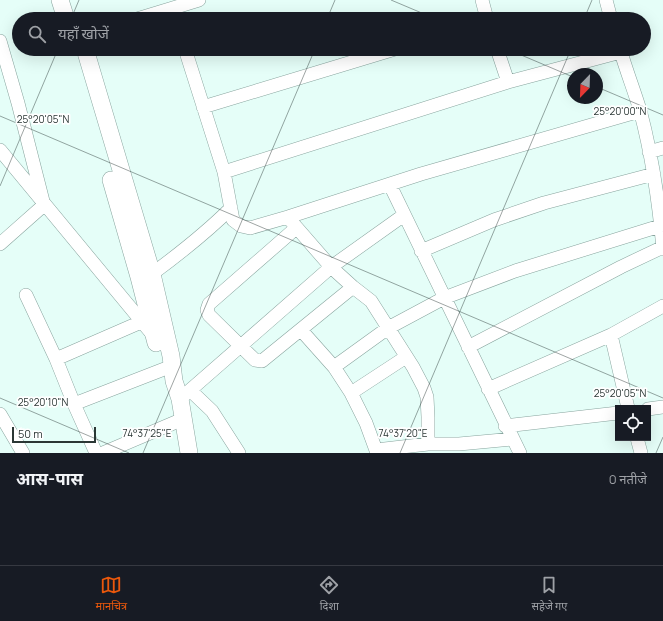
<!DOCTYPE html>
<html lang="hi">
<head>
<meta charset="utf-8">
<style>
	body { margin:0; font-family:Manrope,"Noto Sans Devanagari",sans-serif; background:#242831; color:#f1f3f6 }
	.controls { position:absolute; right:12px; bottom:12px; display:grid; overflow:hidden; border-radius:0px; box-shadow:0 4px 16px #0002 }
	.controls button { width:36px; height:36px; display:grid; place-items:center; padding:0; border:0; border-bottom:1px solid #363941; background:#171b24; color:#f1f3f6; font:20px sans-serif }
	.compass { position:absolute; left:567px; top:68px; width:36px; height:36px; border-radius:50%; background:#171b24; box-shadow:0 4px 16px #0002; rotate:203deg }
	.scale { position:absolute; left:12px; bottom:10px; width:84px; box-sizing:border-box; padding-left:4px; border:2px solid #2b3735; border-top:0; font-size:11px; line-height:14px; white-space:nowrap; color:#2b3735; -webkit-text-stroke:3px #fff; paint-order:stroke }
	.list { margin:0; padding:0; list-style:none }
	h2 { display:flex; justify-content:space-between; align-items:center; height:52px; margin:0; padding:0 16px; font-size:17px }
	h2 small { font-size:13px; font-weight:400; color:#9ea1a6 }
	.icon { flex:none; width:22px; height:22px; fill:none; stroke:currentColor; stroke-width:2; stroke-linecap:round; stroke-linejoin:round }
	.map { position:relative; flex:none; width:663px; height:453px; overflow:hidden }
	.search { position:absolute; background:#171b24; box-shadow:0 4px 16px #0002; left:12px; right:12px; top:12px; height:44px; display:flex; align-items:center; gap:10px; box-sizing:border-box; padding:0 14px; border-radius:22px; color:#9ea1a6; font-size:15px }
	.sheet { height:112px; background:#171b24 }
	nav { display:flex; justify-content:space-around; align-items:center; box-sizing:border-box; height:56px; border-top:1px solid #363941; background:#171b24; font-size:11px; color:#9ea1a6 }
	nav a { display:grid; justify-items:center; gap:2px }
	nav .on { color:#ea580c }
	.map>svg:first-child { display:block }
	.lines { fill:none; stroke-linecap:round; stroke-linejoin:round }
	.minor-casing { stroke:#88a49e; stroke-width:14 }
	.tertiary-casing { stroke:#88a49e; stroke-width:18 }
	.minor { stroke:#fff; stroke-width:13 }
	.tertiary { stroke:#fff; stroke-width:17 }
	.ticks { fill:none; stroke:#2b3735; stroke-width:1; stroke-opacity:0.45 }
	.ticks-label { font-size:10px; text-anchor:middle; fill:#2b3735; stroke:#fff; stroke-width:3.5; stroke-linejoin:round; paint-order:stroke }
</style>
</head>
<body>
<div class="map">
<svg width="663" height="453" viewBox="0 0 663 453">
	<rect width="100%" height="100%" fill="#e5fef8"/>
	<g class="lines">
		<defs>
			<path id="minor" d="M482,0L487,19
				M606,0L611,19
				M137,19L199,0
				M0,41L18,103L44,205L0,244
				M185,49L224,172L233,220L241,226L250,228L288,217L421,174L640,111
				M497,49L508,82
				M620,49C626,70 634,90 640,110C652,155 659,203 663,249
				M203,107L395,49
				M0,150L153,335
				M649,152L663,148
				M224,172L508,82L621,52
				M390,185L520,453
				M291,221L331,267L353,287L371,301L413,367L424,388L427,397L428,417V444
				M296,228L209,304L207,310L209,315L255,360L262,361L353,287
				M421,251L494,220L544,203L654,174
				M152,274C179,254 206,233 231,208
				M26,295L56,359L74,404L96,453
				M301,330L334,367L351,393L366,423L377,453
				M611,335L628,408
				M468,347L621,267L663,247
				M56,359L141,322
				M334,367L388,328L444,298L515,271L660,226
				M488,389L611,335L663,306
				M191,391L212,411L239,453
				M351,393L406,357
				M180,399L331,267L404,215
				M74,404L172,366
				M648,409L663,407
				M0,414L23,453
				M505,426L618,413
				M637,438L641,453
				M376,450L428,444H459L512,439
				M103,453L183,419"/>
			<path id="tertiary" d="M60,0L66,19
				M85,49L152,274L171,356L174,381L180,399L189,453
				M111,180L139,277L156,343"/>
		</defs>
		<!-- minor casing -->
		<use href="#minor" class="minor-casing"/>
		<!-- tertiary casing -->
		<use href="#tertiary" class="tertiary-casing"/>
		<!-- minor -->
		<use href="#minor" class="minor"/>
		<!-- tertiary -->
		<use href="#tertiary" class="tertiary"/>
	</g>
	<!-- ticks -->
	<path class="ticks" d="M391,0L436,19M71,19L79,0M327,19L335,0M584,19L592,0M507,49L573,77M597,87L663,115M0,116L663,398M0,186L58,49M0,398L129,453M143,453L315,49M400,453L571,49M656,453L663,437"/>
	<g class="ticks-label">
		<text x="620" y="115">25°20'00"N</text>
		<text x="43" y="123">25°20'05"N</text>
		<text x="620" y="397">25°20'05"N</text>
		<text x="43" y="406">25°20'10"N</text>
		<text x="147" y="437">74°37'25"E</text>
		<text x="403" y="437">74°37'20"E</text>
	</g>
</svg>
<div class="controls">
<button><svg class="icon" aria-label="locate" viewBox="0 0 24 24"><circle cx="12" cy="12" r="6"/><path d="M12 2v4M12 18v4M2 12h4M18 12h4"/></svg></button>
</div>
<svg class="compass" viewBox="-18 -18 36 36"><path d="M0-13l5 13h-10z" fill="#e53935"/><path d="M0 13l5-13h-10z" fill="#9ea1a6"/></svg>
<div class="scale">50 m</div>
<div class="search"><svg class="icon" aria-label="search" viewBox="0 0 24 24"><circle cx="10" cy="10" r="6"/><path d="M15 15l6 6"/></svg>यहाँ खोजें</div>
</div>
<section class="sheet">
<h2>आस-पास<small>0 नतीजे</small></h2>
<ul class="list">
</ul>
</section>
<nav>
<a class="on"><svg class="icon" aria-label="map" viewBox="0 0 24 24"><path d="M3 6l6-2 6 2 6-2v14l-6 2-6-2-6 2zM9 4v14M15 6v14"/></svg>मानचित्र</a>
<a><svg class="icon" aria-label="directions" viewBox="0 0 24 24"><path d="M12 3l9 9-9 9-9-9zM9 14v-3h6M13 9l2 2-2 2"/></svg>दिशा</a>
<a><svg class="icon" aria-label="saved" viewBox="0 0 24 24"><path d="M7 4h10v16l-5-4-5 4z"/></svg>सहेजे गए</a>
</nav>
</body>
</html>
